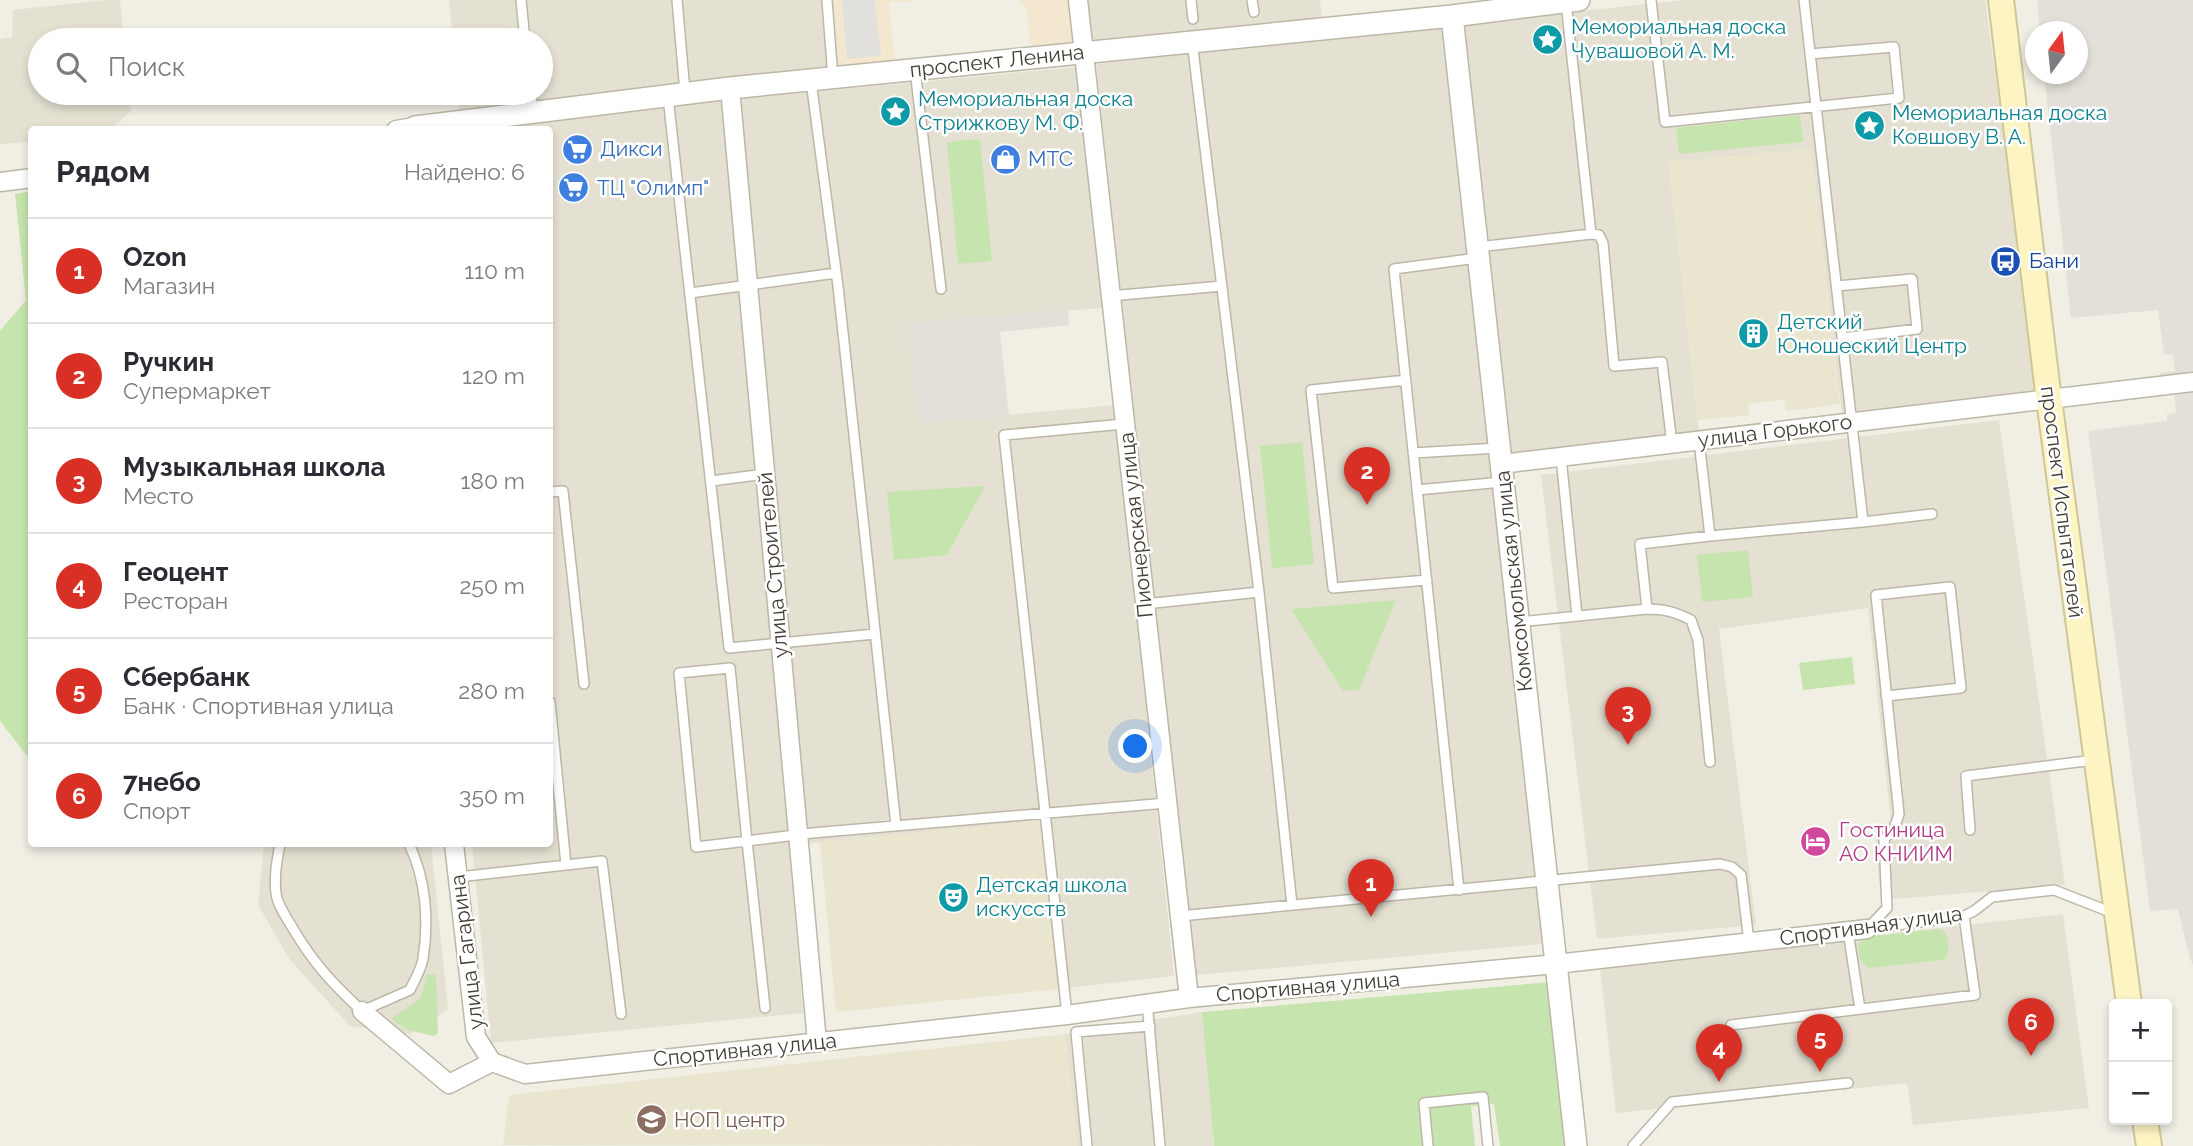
<!DOCTYPE html>
<html lang="ru">
<head>
<meta charset="utf-8">
<style>
	body { margin:0; font-family:Raleway,sans-serif; background:#f2f2f3; color:#2b2b33 }
	.controls { position:absolute; right:21px; bottom:21px; display:grid; overflow:hidden; border-radius:7px; box-shadow:0 4px 10px #0003 }
	.controls button { width:63px; height:63px; display:grid; place-items:center; padding:0; border:0; border-bottom:2px solid #e1e1e2; background:#fff; color:#2b2b33; font:35px sans-serif }
	.compass { position:absolute; left:2025px; top:21px; width:63px; height:63px; border-radius:50%; background:#fff; box-shadow:0 4px 10px #0003; rotate:15deg }
	.you { position:absolute; left:1136px; top:747px; width:24px; height:24px; margin:-18px; border:5px solid #fff; border-radius:50%; background:#1a73e8; box-shadow:0 0 0 10px #1a73e833 }
	.badge { display:grid; place-items:center; width:46px; height:46px; border-radius:50%; background:#d93025; color:#fff; font-size:23px; font-weight:700 }
	.pin { position:absolute; translate:-50% -58px; filter:drop-shadow(0 2px 4px #0008) }
	.pin::after { content:''; position:absolute; top:37px; width:24px; height:21px; background:inherit; clip-path:polygon(0 0,100% 0,50% 100%) }
	.list { margin:0; padding:0; list-style:none }
	h2 { display:flex; justify-content:space-between; align-items:center; height:91px; margin:0; padding:0 28px; font-size:30px }
	h2 small { font-size:23px; font-weight:400; color:#7c7c81 }
	.list li { display:grid; grid-template-columns:46px 1fr auto; gap:21px; align-items:center; box-sizing:border-box; height:105px; padding:0 28px; border-top:2px solid #e1e1e2 }
	.list b { display:block; font-size:26px; white-space:nowrap }
	.list p { margin:0; font-size:23px; white-space:nowrap; color:#7c7c81 }
	.list em { font-size:23px; font-style:normal; color:#7c7c81 }
	.icon { flex:none; width:38px; height:38px; fill:none; stroke:currentColor; stroke-width:2; stroke-linecap:round; stroke-linejoin:round }
	.map { position:relative; flex:none; width:2193px; height:1146px; overflow:hidden }
	.search { position:absolute; background:#fff; box-shadow:0 4px 10px #0003; left:28px; top:28px; width:525px; height:77px; display:flex; align-items:center; gap:18px; box-sizing:border-box; padding:0 24px; border-radius:38px; color:#7c7c81; font-size:26px }
	.panel { position:absolute; background:#fff; box-shadow:0 4px 10px #0003; left:28px; top:126px; width:525px; height:721px; border-radius:7px }
	.map>svg:first-child { display:block }
	.residential { fill:#e5e1d2 }
	.commercial { fill:#f3e8cf }
	.industrial { fill:#e3e0d9 }
	.education { fill:#eae5ce }
	.green { fill:#c6e5ae }
	.parking { fill:#e2e0dc }
	.lines { fill:none; stroke-linecap:round; stroke-linejoin:round }
	.service-casing { stroke:#bcb7a7; stroke-width:12 }
	.minor-casing { stroke:#bcb7a7; stroke-width:21 }
	.tertiary-casing { stroke:#bcb7a7; stroke-width:24 }
	.secondary-casing { stroke:#d0c696; stroke-width:28 }
	.service { stroke:#fff; stroke-width:9 }
	.minor { stroke:#fff; stroke-width:18 }
	.tertiary { stroke:#fff; stroke-width:21 }
	.secondary { stroke:#fcf4c3; stroke-width:24 }
	.labels { text-anchor:middle; stroke-width:5; stroke-linejoin:round; paint-order:stroke }
	.culture-label { font-size:21px; fill:#0d838f; stroke:#fff; text-anchor:start }
	.street-label { font-size:21px; fill:#433f34; stroke:#fff }
	.shop-label { font-size:21px; fill:#366cbe; stroke:#fff; text-anchor:start }
	.transit-label { font-size:21px; fill:#164399; stroke:#fff; text-anchor:start }
	.hotel-label { font-size:21px; fill:#b23c85; stroke:#fff; text-anchor:start }
	.education-label { font-size:21px; fill:#785e54; stroke:#fff; text-anchor:start }
</style>
</head>
<body>
<div class="map">
<svg width="2193" height="1146" viewBox="0 0 2193 1146">
	<rect width="100%" height="100%" fill="#f1efe4"/>
	<!-- residential -->
	<path class="residential" d="M105,0H120L124,40H40V93H129L131,111L111,129L32,130L31,142L0,144V39L12,37L13,10Z
		M449,0H831L837,69L459,109L458,93H541V40H453Z
		M1071,0H1320L1322,20L1075,46Z
		M1684,0H1985L2039,394L1842,416L1811,150L1669,162L1699,432L1509,456L1462,24Z
		M1445,25L1543,944L1196,975L1096,64Z
		M1076,67L1102,308L910,323L919,423L1115,405L1174,976L1059,989L1040,821L805,844L737,99Z
		M726,99L803,1013L491,1043L472,844H550V130L474,129Z
		M1999,420L2065,885L1881,900L1874,825L1891,822L1868,608L1719,629L1756,925L1597,939L1541,475Z
		M264,844H431L448,1009L410,1034L350,1026L290,960L258,905Z
		M2063,914L2089,1108L1913,1125L1907,1083L1616,1113L1600,966Z
		M1202,1012L1214,1146H1077L1065,1034Z"/>
	<!-- commercial -->
	<path class="commercial" d="M831,0H922L889,3L895,64L837,69Z
		M1018,0H1071L1075,46L1030,51L1027,9Z"/>
	<!-- industrial -->
	<path class="industrial" d="M2037,0H2193V965L2190,959L2178,909L2150,911L2088,431L2167,421V414L2176,413L2174,391L2163,392L2160,373L2175,371L2173,354L2164,355L2158,310L2071,318L2044,74H2078V32L2040,31Z
		M1068,310L1069,325L1000,332L1009,416L918,423L909,323Z"/>
	<!-- education -->
	<path class="education" d="M1811,149L1840,404L1786,411L1784,400L1764,402L1748,404L1749,415L1698,420L1668,162Z
		M1040,821L1059,989L836,1012L820,842Z
		M1065,1034L1077,1146L503,1145L509,1095Z"/>
	<!-- green -->
	<path class="green" d="M1800,115L1803,142L1679,154L1676,128Z
		M980,139L992,261L958,264L947,142Z
		M31,191H32L31,761L0,721V331L26,300L15,194Z
		M1302,442L1314,564L1272,568L1260,446Z
		M985,486L947,555L894,560L887,492Z
		M1748,550L1753,597L1702,602L1697,555Z
		M1396,600L1359,690L1343,691L1291,609Z
		M1852,657L1855,684L1803,690L1799,663Z
		M1938,929L1944,931C1949,938 1951,953 1944,960L1868,968L1860,960L1858,945L1865,937Z
		M427,974L436,975L438,1033L434,1036L408,1030L391,1019L421,998Z
		M1551,982L1568,1146H1500L1494,1104L1471,1106L1475,1146H1214L1202,1012Z"/>
	<!-- parking -->
	<path class="parking" d="M842,0H875L881,56L847,59Z"/>
	<g class="lines">
		<defs>
			<path id="service" d="M521,0L525,40
				M677,0L685,92
				M827,0L833,78
				M1191,0L1193,19
				M1252,0L1254,12
				M1651,0L1665,122L1899,98L1894,47L1810,54
				M1804,0L1863,522L1932,514
				M915,70L941,289
				M811,81L838,286L896,826
				M531,93L533,111
				M668,97L729,648L875,634
				M1591,234L1599,235L1603,243L1614,366L1662,362L1672,444
				M1478,247L1591,234L1566,2
				M1837,286L1912,279L1917,329L1843,338
				M690,293L836,273
				M1110,296L1222,286
				M1406,380L1311,390L1333,588L1427,580
				M1413,453L1498,448
				M1561,457L1577,616
				M711,481L765,474
				M1417,490L1502,482
				M550,492L563,491L584,684
				M1710,536L1863,522
				M1259,592L1292,905
				M1145,604L1259,592L1192,41
				M1647,609L1640,544L1710,536L1699,441
				M1520,622L1647,609C1664,609 1676,612 1691,620L1698,640L1710,762
				M550,702L566,865
				M1970,830L1966,776L2094,760
				M280,844C277,860 274,876 276,893C277,904 286,917 292,927C314,964 331,982 362,1011L410,990C414,981 421,970 423,959C429,921 426,879 409,844
				M458,877L602,861L621,1014
				M1459,890L1394,269L1477,258
				M1180,916L1720,864L1732,867L1741,875L1749,942
				M1867,929L1887,908L1884,839L1894,829L1899,814L1876,595L1950,587L1961,688L1886,696
				M1867,929L1964,916L1974,911L1992,897L2054,890L2113,913
				M1848,931L1860,1009
				M1147,1002L1160,1146
				M765,1008L747,841L696,847L679,673L730,668L747,841L812,833L1167,803
				M1067,1015L1004,435L1124,424
				M1731,1025L1975,995L1964,916
				M1087,1146L1076,1032L1150,1026
				M1428,1146L1424,1103L1483,1097L1488,1146
				M1633,1146L1672,1102L1848,1083"/>
			<path id="minor" d="M1078,0L1189,998
				M730,88L817,1042
				M396,130L415,127
				M0,182L32,178
				M1501,464L2193,382
				M362,1011L449,1084L492,1062L476,1037L454,844
				M492,1062L525,1074L1067,1015L1189,998L1556,964L1867,929"/>
			<path id="tertiary" d="M1452,16L1576,1146
				M415,127L730,88L1452,16L1579,0"/>
			<path id="secondary" d="M2001,0L2047,384L2129,1004
				M2145,1120L2149,1146"/>
		</defs>
		<!-- service casing -->
		<use href="#service" class="service-casing"/>
		<!-- minor casing -->
		<use href="#minor" class="minor-casing"/>
		<!-- tertiary casing -->
		<use href="#tertiary" class="tertiary-casing"/>
		<!-- secondary casing -->
		<use href="#secondary" class="secondary-casing"/>
		<!-- service -->
		<use href="#service" class="service"/>
		<!-- minor -->
		<use href="#minor" class="minor"/>
		<!-- tertiary -->
		<use href="#tertiary" class="tertiary"/>
		<!-- secondary -->
		<use href="#secondary" class="secondary"/>
	</g>
	<!-- icons -->
	<defs>
		<symbol id="sight-disc" viewBox="-11 -11 22 22"><circle r="9.5" fill="#0f9aa8" stroke="#fff"/><path d="M0-6L1.8-2.2L6-1.7L2.9 1.2L3.7 5.4L0 3.3L-3.7 5.4L-2.9 1.2L-6-1.7L-1.8-2.2Z" fill="#fff"/></symbol>
		<symbol id="supermarket-disc" viewBox="-11 -11 22 22"><circle r="9.5" fill="#3f7fe0" stroke="#fff"/><path d="M-6-5.5h2.5l.6 2H6L4.5 2H-2.5L-4.4-4H-6ZM-1.5 3.2a1.3 1.3 0 1 0 .1 0ZM3 3.2a1.3 1.3 0 1 0 .1 0Z" fill="#fff"/></symbol>
		<symbol id="shop-disc" viewBox="-11 -11 22 22"><circle r="9.5" fill="#3f7fe0" stroke="#fff"/><path d="M-5-2.5h2.3a2.7 3.5 0 0 1 5.4 0H5L5.5 6h-11ZM-1.5-2.5h3a1.5 2.3 0 0 0-3 0Z" fill="#fff"/></symbol>
		<symbol id="bus-disc" viewBox="-11 -11 22 22"><circle r="9.5" fill="#1a4fb4" stroke="#fff"/><path d="M-5-6H5V4H4V6H2V4H-2V6H-4V4H-5ZM-3.5-4V0h7V-4ZM-3.5 1.2v1.5H-2V1.2ZM2 1.2v1.5H3.5V1.2Z" fill="#fff"/></symbol>
		<symbol id="building-disc" viewBox="-11 -11 22 22"><circle r="9.5" fill="#0f9aa8" stroke="#fff"/><path d="M-4-6H4V6H1V3H-1V6H-4ZM-2.5-4.3h1.7v1.8h-1.7ZM.8-4.3h1.7v1.8H.8ZM-2.5-1h1.7V.8h-1.7ZM.8-1h1.7V.8H.8Z" fill="#fff"/></symbol>
		<symbol id="hotel-disc" viewBox="-11 -11 22 22"><circle r="9.5" fill="#d1479c" stroke="#fff"/><path d="M-6-4.5h1.5V1H6V5H4.5V3h-9V5H-6ZM-4 0a1.8 1.8 0 1 1 3.6 0ZM.5 0V-2.5h3Q6-2.5 6 0Z" fill="#fff"/></symbol>
		<symbol id="theatre-disc" viewBox="-11 -11 22 22"><circle r="9.5" fill="#0f9aa8" stroke="#fff"/><path d="M-5-5.5Q0-4 5-5.5V0Q5 5 0 6Q-5 5-5 0ZM-3.3-2.5H-1v1.5H-3.3ZM1-2.5H3.3v1.5H1ZM-2.8 1Q0 5.5 2.8 1Z" fill="#fff"/></symbol>
		<symbol id="school-disc" viewBox="-11 -11 22 22"><circle r="9.5" fill="#8d6e63" stroke="#fff"/><path d="M0-5L7-2L0 1L-7-2ZM-4 1L0 2.5L4 1V4Q0 6-4 4Z" fill="#fff"/></symbol>
	</defs>
	<g fill-rule="evenodd">
		<use href="#sight-disc" x="1530" y="22" width="35" height="35"/>
		<use href="#sight-disc" x="878" y="94" width="35" height="35"/>
		<use href="#sight-disc" x="1852" y="108" width="35" height="35"/>
		<use href="#supermarket-disc" x="560" y="132" width="35" height="35"/>
		<use href="#shop-disc" x="988" y="142" width="35" height="35"/>
		<use href="#supermarket-disc" x="556" y="170" width="35" height="35"/>
		<use href="#bus-disc" x="1988" y="244" width="35" height="35"/>
		<use href="#building-disc" x="1736" y="316" width="35" height="35"/>
		<use href="#hotel-disc" x="1798" y="824" width="35" height="35"/>
		<use href="#theatre-disc" x="936" y="880" width="35" height="35"/>
		<use href="#school-disc" x="634" y="1102" width="35" height="35"/>
	</g>
	<g class="labels">
		<!-- culture labels -->
		<g class="culture-label">
			<text x="1571" y="34">Мемориальная доска<tspan x="1571" dy="24">Чувашовой А. М.</tspan></text>
			<text x="918" y="106">Мемориальная доска<tspan x="918" dy="24">Стрижкову М. Ф.</tspan></text>
			<text x="1892" y="120">Мемориальная доска<tspan x="1892" dy="24">Ковшову В. А.</tspan></text>
			<text x="1777" y="329">Детский<tspan x="1777" dy="24">Юношеский Центр</tspan></text>
			<text x="976" y="892">Детская школа<tspan x="976" dy="24">искусств</tspan></text>
		</g>
		<!-- street labels -->
		<g class="street-label">
			<text transform="translate(997 61) rotate(-6)" y="7">проспект Ленина</text>
			<text transform="translate(1775 431) rotate(-7)" y="7">улица Горького</text>
			<text transform="translate(2062 502) rotate(83)" y="7">проспект Испытателей</text>
			<text transform="translate(1136 525) rotate(-96)" y="7">Пионерская улица</text>
			<text transform="translate(773 565) rotate(-95)" y="7">улица Строителей</text>
			<text transform="translate(1514 581) rotate(-96)" y="7">Комсомольская улица</text>
			<text transform="translate(1871 926) rotate(-8)" y="7">Спортивная улица</text>
			<text transform="translate(467 952) rotate(-97)" y="7">улица Гагарина</text>
			<text transform="translate(1308 987) rotate(-5)" y="7">Спортивная улица</text>
			<text transform="translate(745 1050) rotate(-6)" y="7">Спортивная улица</text>
		</g>
		<!-- shop labels -->
		<g class="shop-label">
			<text x="600" y="156">Дикси</text>
			<text x="1028" y="166">МТС</text>
			<text x="597" y="195">ТЦ "Олимп"</text>
		</g>
		<!-- transit labels -->
		<g class="transit-label">
			<text x="2029" y="268">Бани</text>
		</g>
		<!-- hotel labels -->
		<g class="hotel-label">
			<text x="1839" y="837">Гостиница<tspan x="1839" dy="24">АО КНИИМ</tspan></text>
		</g>
		<!-- education labels -->
		<g class="education-label">
			<text x="674" y="1127">НОП центр</text>
		</g>
	</g>
</svg>
<div class="controls">
<button>+</button>
<button>−</button>
</div>
<svg class="compass" viewBox="-18 -18 36 36"><path d="M0-13l5 13h-10z" fill="#e53935"/><path d="M0 13l5-13h-10z" fill="#7c7c81"/></svg>
<div class="you"></div>
<div class="pin badge" style="left:1371px;top:917px">1</div>
<div class="pin badge" style="left:1367px;top:505px">2</div>
<div class="pin badge" style="left:1628px;top:745px">3</div>
<div class="pin badge" style="left:1719px;top:1082px">4</div>
<div class="pin badge" style="left:1820px;top:1072px">5</div>
<div class="pin badge" style="left:2031px;top:1056px">6</div>
<div class="search"><svg class="icon" aria-label="search" viewBox="0 0 24 24"><circle cx="10" cy="10" r="6"/><path d="M15 15l6 6"/></svg>Поиск</div>
<section class="panel">
<h2>Рядом<small>Найдено: 6</small></h2>
<ul class="list">
<li><span class="badge">1</span><div><b>Ozon</b><p>Магазин</p></div><em>110 m</em></li>
<li><span class="badge">2</span><div><b>Ручкин</b><p>Супермаркет</p></div><em>120 m</em></li>
<li><span class="badge">3</span><div><b>Музыкальная школа</b><p>Место</p></div><em>180 m</em></li>
<li><span class="badge">4</span><div><b>Геоцент</b><p>Ресторан</p></div><em>250 m</em></li>
<li><span class="badge">5</span><div><b>Сбербанк</b><p>Банк · Спортивная улица</p></div><em>280 m</em></li>
<li><span class="badge">6</span><div><b>7небо</b><p>Спорт</p></div><em>350 m</em></li>
</ul>
</section>
</div>
</body>
</html>
